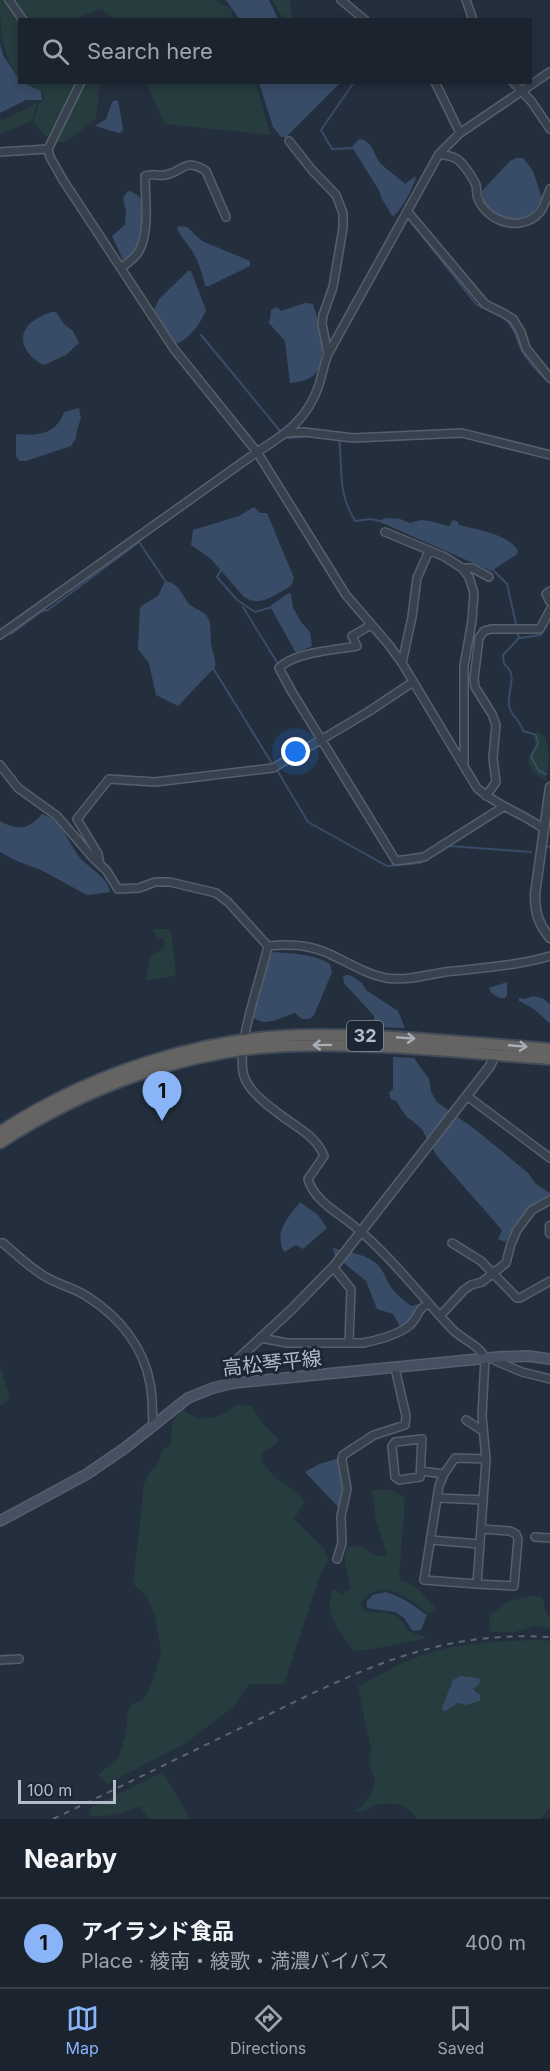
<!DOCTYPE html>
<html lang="en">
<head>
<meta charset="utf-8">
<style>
	body { margin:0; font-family:Inter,"Noto Sans JP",sans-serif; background:#242b36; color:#f1f3f6 }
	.scale { position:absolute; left:18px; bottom:15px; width:98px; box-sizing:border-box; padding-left:6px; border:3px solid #b4bcc9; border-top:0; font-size:16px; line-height:21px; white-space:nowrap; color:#b4bcc9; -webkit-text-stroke:4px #1d2633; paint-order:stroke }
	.you { position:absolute; left:296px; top:752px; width:21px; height:21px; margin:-15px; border:4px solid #fff; border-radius:50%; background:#1a73e8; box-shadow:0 0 0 9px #1a73e833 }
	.badge { display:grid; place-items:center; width:39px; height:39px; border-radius:50%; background:#8ab4f8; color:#111; font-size:20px; font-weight:700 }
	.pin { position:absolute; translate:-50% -50px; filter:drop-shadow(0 2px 3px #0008) }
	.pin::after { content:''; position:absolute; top:32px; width:21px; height:18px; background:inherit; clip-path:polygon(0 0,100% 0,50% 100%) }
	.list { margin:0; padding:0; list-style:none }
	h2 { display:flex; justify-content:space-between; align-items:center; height:78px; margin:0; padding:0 24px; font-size:26px }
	h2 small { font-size:20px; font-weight:400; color:#a0a4aa }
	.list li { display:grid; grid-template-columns:39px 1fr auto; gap:18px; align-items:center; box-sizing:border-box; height:90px; padding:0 24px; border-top:2px solid #39404a }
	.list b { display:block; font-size:22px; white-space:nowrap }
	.list p { margin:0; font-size:20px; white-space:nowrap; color:#a0a4aa }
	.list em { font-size:20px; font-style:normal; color:#a0a4aa }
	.icon { flex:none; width:33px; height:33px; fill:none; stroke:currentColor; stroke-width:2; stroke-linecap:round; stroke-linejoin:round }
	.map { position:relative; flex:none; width:550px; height:1819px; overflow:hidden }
	.search { position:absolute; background:#1b232e; box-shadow:0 3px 9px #0003; left:18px; right:18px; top:18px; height:66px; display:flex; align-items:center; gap:15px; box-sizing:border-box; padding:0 21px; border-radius:0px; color:#a0a4aa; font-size:22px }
	.sheet { height:168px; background:#1b232e }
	nav { display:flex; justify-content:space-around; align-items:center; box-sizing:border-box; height:84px; border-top:2px solid #39404a; background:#1b232e; font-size:16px; color:#a0a4aa }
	nav a { display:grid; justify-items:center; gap:3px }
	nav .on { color:#8ab4f8 }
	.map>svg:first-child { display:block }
	.green { fill:#263c3f; fill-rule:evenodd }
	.water { fill:#394c67 }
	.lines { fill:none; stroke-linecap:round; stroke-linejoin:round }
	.stream { stroke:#394c67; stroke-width:2 }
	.minor-casing { stroke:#565f6c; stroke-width:10 }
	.tertiary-casing { stroke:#565f6c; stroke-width:11 }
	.secondary-casing { stroke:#565f6c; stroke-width:12 }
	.trunk-casing { stroke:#434c59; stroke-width:14 }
	.minor { stroke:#38414e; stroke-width:7 }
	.tertiary { stroke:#38414e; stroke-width:8 }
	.secondary { stroke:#465061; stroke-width:9 }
	.trunk { stroke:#656462; stroke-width:10 }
	.rail { stroke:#5a6575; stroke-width:2; stroke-dasharray:6 6; stroke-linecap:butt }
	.oneway { stroke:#a8afba }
	.labels { text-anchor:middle; stroke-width:6; stroke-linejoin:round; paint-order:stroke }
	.shield { fill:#1d2633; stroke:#878f9c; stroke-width:1.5 }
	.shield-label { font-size:18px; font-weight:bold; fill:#b4bcc9 }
	.street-label { font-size:20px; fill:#b4bcc9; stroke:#1d2633 }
</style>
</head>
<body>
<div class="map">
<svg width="550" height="1819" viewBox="0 0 550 1819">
	<rect width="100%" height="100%" fill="#242f3e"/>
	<!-- green -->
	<path class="green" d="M0,0H215L231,9L234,19H113L101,9L80,17V19L20,20L19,78C2,56 0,27 0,0Z
		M272,0H290L292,19H283Z
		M27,83H100L96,119L63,143L46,136L33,122L39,104L44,99L43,92Z
		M146,83H256L270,135L165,124Z
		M37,103L32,121L0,134V121Z
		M538,731L545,737L549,754H539L549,755V761H542L549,762L545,781C529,770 523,763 535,745L533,736Z
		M153,929H169L172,937L176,975L159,979L146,980L150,956L165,947L163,938H158Z
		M0,1365L10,1398L0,1406Z
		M237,1404L252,1406L261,1422L279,1440L274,1446L263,1452L261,1460L274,1477L287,1485L305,1501L294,1519L325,1550L328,1559L319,1578L284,1684H249L232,1708L186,1743L107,1784L98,1775L119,1757L127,1729V1715L132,1704L143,1700L153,1681L161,1652L155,1617L147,1596L133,1584L144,1484L149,1472L157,1466L162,1451L171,1443L172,1422L183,1409C199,1426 222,1418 237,1404Z
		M372,1490H391L405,1498L399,1579L415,1586L436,1608L429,1614C416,1604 398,1588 381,1589C373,1590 366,1598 360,1603L364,1611C386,1614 397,1608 408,1631L428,1638C403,1643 379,1649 354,1651C340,1632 322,1613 333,1589L342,1594L351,1589L344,1559L347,1547L361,1546L376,1556L387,1555L376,1521Z
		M530,1596L542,1597L546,1613L550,1617V1629L535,1626L515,1632H491L489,1615L510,1601Z
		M541,1640L550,1641V1808L541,1819H417C409,1805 392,1801 377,1805C369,1808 363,1814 354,1811L362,1806L371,1794L375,1781L370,1764L371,1749L358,1686C376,1678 393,1666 412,1659C452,1642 497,1641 541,1640ZM461,1676L480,1680L479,1685L473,1689L479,1693L470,1703L453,1704L448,1711Z
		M163,1772L190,1819H153L147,1817L140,1806C127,1812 103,1819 90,1815V1808Z"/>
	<!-- water -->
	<path class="water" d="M226,0H269L278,19H239Z
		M0,43L3,55L19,79L20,82L25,83L41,91L42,100H26L0,113Z
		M259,83V82L340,83L286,137H281L273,127Z
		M116,100L118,101L123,128L122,132L119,133L95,126L106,119L112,102Z
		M359,139C374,141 373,155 381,164C388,171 398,177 405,184L416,176C415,185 402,209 394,216L391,215C388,206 381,201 380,192L352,147Z
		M516,158H523L533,171L542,198C530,222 523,222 497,218L483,201L482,191L510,161Z
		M128,191C135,192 142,198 144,205L138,250L126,261L123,260L112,236L125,225L126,211L123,198Z
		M178,226L187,227L202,241L250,261V266L209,286H205C202,273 199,261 191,249C186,242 181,237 177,229Z
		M188,271H191L206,310C201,323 189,340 175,344L153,312L159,299Z
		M305,303L313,304C319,322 330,362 313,376C307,381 297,382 290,383L285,341L268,322L270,320L271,310L277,307L281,311Z
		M51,312H56L64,324L73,331L79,343L66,355L44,365C30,359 16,342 27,327C32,320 43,315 51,312Z
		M79,408L81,418L77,430L76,438L71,446L26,461H20L16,457V434C37,436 56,435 64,412Z
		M254,507L260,513H267L294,578L291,586C275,594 260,609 243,596L211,559L191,545L193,530L239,516Z
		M386,518L400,519L410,523L421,520L430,521L449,526L453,520L457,521L459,525C475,529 511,535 518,551L516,555L491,571L380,522V520Z
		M165,581C178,583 181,592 188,603C192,608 199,609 204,613C215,623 208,637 212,649C214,657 216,659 215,667L178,706L156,695L149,663L138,649L140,607L158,596Z
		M289,593L291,594L293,608L301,622L310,632L312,646L296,653L271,608V605Z
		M42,814C64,821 68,845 82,860C92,870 108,878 110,892L87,895L41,870L19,862L0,852V821C17,831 29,830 42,814Z
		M273,952C291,953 315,954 330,964L332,972L314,1015L310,1019H302L295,1013C281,1017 264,1029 252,1016L269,955Z
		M346,975H350L362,983L366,990L398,1011L405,1028L374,1027V1016L344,983L343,977Z
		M507,982V995L505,998C498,999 491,994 489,988Z
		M533,996L542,998L550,1004V1024L534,1009L519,1001V998L524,999Z
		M393,1057L414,1058L429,1079L431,1092L437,1102L476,1130L528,1173L536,1184L550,1193V1198C528,1206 518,1223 505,1242L498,1239L502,1230L437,1156L421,1128L406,1116L396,1101L391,1099L389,1093L393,1089Z
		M300,1202L318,1215L327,1228L303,1249L296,1245L284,1252C274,1231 287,1219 300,1202Z
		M333,1248C347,1252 367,1254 378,1265C384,1271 386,1280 391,1287C396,1295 404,1300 411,1306L422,1303C413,1311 413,1322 401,1328L393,1314L377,1309L366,1281L335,1256Z
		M340,1458L344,1488L339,1508L305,1472L319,1464Z
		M386,1592C406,1599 411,1604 427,1615L421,1630L413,1631L404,1618L395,1612L367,1608V1601L373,1595Z
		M461,1676L478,1678L480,1680L479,1685L473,1689L480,1695V1701L466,1705L458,1703L444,1712L442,1708L453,1680Z"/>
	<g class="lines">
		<!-- stream -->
		<path class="stream" d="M353,148L332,149L321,130L354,82
			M411,222L476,304C486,311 500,312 508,322C516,331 517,341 522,351C529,363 540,374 550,383
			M201,335L281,432
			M288,438L312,436
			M339,438C343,471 337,491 355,521L371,519L380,521
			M491,568L507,584L516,624
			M221,570L217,577L237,600L255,612L272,607
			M243,607L278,664
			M11,634L42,611L48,610L139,542L166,582
			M518,634L519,638L503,655L504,664C519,675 507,690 509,705C510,715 521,721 523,731L536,735L538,744L531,757L539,771L546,774
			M520,638L541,635L550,619
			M213,668L273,765
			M283,668L322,735
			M277,770L308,822L387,866L420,863L450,846L531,852
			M547,847L550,846"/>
		<defs>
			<path id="minor" d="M9,0L23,20
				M341,0L365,20
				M466,0L473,20
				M81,82L48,149L50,157L63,180L174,349L257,452L346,595L389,645L402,663L477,788C497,806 522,813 544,829
				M435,82L460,133
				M513,82L531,101L550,129
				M289,141L312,170L336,195L343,213V228L333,287L323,315L322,324L328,354
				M0,152L48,149
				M439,154C444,155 452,156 457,159C463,163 473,178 476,185C477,190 476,194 478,199C484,214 502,225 519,223C540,220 544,207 550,189
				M407,211L485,304L505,314L513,319L521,332L526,348L550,378
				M122,267C128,263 135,258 139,251C150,231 145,198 145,176C152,173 157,176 165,175C184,172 183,157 206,171L226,217
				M288,433L304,432L353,438L462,433L550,455
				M385,532L445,557L462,568L469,577L474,593L472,621L464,666V765
				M462,568H472L489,577
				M550,591L546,594L550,602
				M371,625L352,636L357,646C335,650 294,652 279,668L292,692L396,861L424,857L503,807
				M0,635L257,452C286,434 307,420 319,385C322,375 324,364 328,354L439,154L460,133L550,72
				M402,663L412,617L417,578L429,551
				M0,765L18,788L57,816L93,858L106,870L118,889L139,888L155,882H170L216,893L228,902L268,946
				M486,796L496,782L493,758L496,725L492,714L475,687L474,679L479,638L484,631L491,629H540L550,610
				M100,864L98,854L77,819L109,779L155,782L273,768L368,712L413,682
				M268,946C261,979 235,1046 244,1076C248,1090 267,1105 278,1113C294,1126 316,1135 324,1156L308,1179C312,1196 331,1209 345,1219C387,1250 418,1294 454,1331C464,1340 480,1346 485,1358L482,1416L486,1459L477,1584L424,1580L439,1486L444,1474L455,1458L486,1459
				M268,946C286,944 305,944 322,951C344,959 363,974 386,978C406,981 426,975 445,972C480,968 516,966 550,956
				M467,1096L550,1158
				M0,1243H3C17,1255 30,1268 46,1277C59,1285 75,1288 88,1297C119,1317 143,1346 150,1383C153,1397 152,1411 153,1425
				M452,1243L481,1261L517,1298H520L550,1281
				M333,1267L351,1289L349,1342
				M440,1316L464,1290L471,1285L482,1282L506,1263L511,1244L517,1230L532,1210L550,1200
				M261,1338L287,1343H363C378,1340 398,1335 410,1325C419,1317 417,1308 429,1304
				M493,1357L496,1361L522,1372L550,1379
				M466,1420L483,1431
				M422,1439L420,1477L399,1480L395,1477L392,1446L395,1442Z
				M421,1471L444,1474
				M439,1498L483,1500
				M535,1537L550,1538
				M431,1540L479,1544
				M337,1559L342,1543L341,1516L347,1489L342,1460L343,1455L374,1435L405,1425L406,1416L395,1368
				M477,1584L514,1586L518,1539L516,1534L510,1531L481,1529
				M0,1660L19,1659"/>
			<path id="tertiary" d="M550,787L535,894C535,913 538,923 550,938
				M550,1226V1233
				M234,1383V1365L237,1360L292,1309L335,1265L490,1066L497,1051"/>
			<path id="secondary" d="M0,1521L87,1474L125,1448L188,1398L213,1388L234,1383L499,1357L528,1356L550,1359"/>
			<path id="trunk" d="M0,1132C92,1072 208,1034 318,1035C395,1035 473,1043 550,1049
				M0,1143C84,1088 185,1050 286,1046C374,1042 462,1053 550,1059"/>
		</defs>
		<!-- minor casing -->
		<use href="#minor" class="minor-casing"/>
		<!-- tertiary casing -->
		<use href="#tertiary" class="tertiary-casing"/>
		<!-- secondary casing -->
		<use href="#secondary" class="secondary-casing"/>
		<!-- trunk casing -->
		<use href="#trunk" class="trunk-casing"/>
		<!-- minor -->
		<use href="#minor" class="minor"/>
		<!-- tertiary -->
		<use href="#tertiary" class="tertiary"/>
		<!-- secondary -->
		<use href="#secondary" class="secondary"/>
		<!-- trunk -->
		<use href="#trunk" class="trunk"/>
		<!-- rail -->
		<path class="rail" d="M53,1819C118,1788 182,1756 247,1725C351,1675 430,1630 550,1637"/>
	</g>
	<!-- one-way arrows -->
	<defs><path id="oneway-shaft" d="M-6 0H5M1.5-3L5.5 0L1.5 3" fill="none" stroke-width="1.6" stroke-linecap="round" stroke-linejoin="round" transform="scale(1.5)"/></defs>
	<g class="oneway">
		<use href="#oneway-shaft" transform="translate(406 1038) rotate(4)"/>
		<use href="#oneway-shaft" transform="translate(322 1045) rotate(179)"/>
		<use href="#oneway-shaft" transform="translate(518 1046) rotate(5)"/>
	</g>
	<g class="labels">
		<!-- shield labels -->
		<rect class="shield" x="347" y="1021" width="36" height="30" rx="4.5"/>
		<g class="shield-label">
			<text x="365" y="1042">32</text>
		</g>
		<!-- street labels -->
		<g class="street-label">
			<text transform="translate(272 1363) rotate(-6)" y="7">高松琴平線</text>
		</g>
	</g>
</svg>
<div class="scale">100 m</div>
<div class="you"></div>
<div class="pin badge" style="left:162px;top:1121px">1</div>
<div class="search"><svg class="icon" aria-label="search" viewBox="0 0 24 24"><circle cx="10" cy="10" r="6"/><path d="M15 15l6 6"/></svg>Search here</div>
</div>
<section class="sheet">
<h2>Nearby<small></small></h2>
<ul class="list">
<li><span class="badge">1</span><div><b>アイランド食品</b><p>Place · 綾南・綾歌・満濃バイパス</p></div><em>400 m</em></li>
</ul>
</section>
<nav>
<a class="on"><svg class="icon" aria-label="map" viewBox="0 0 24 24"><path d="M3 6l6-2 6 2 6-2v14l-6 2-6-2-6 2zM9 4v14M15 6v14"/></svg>Map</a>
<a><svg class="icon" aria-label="directions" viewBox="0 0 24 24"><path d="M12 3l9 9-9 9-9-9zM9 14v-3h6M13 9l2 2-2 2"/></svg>Directions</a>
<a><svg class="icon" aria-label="saved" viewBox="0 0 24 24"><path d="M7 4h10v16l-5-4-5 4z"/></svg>Saved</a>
</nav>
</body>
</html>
